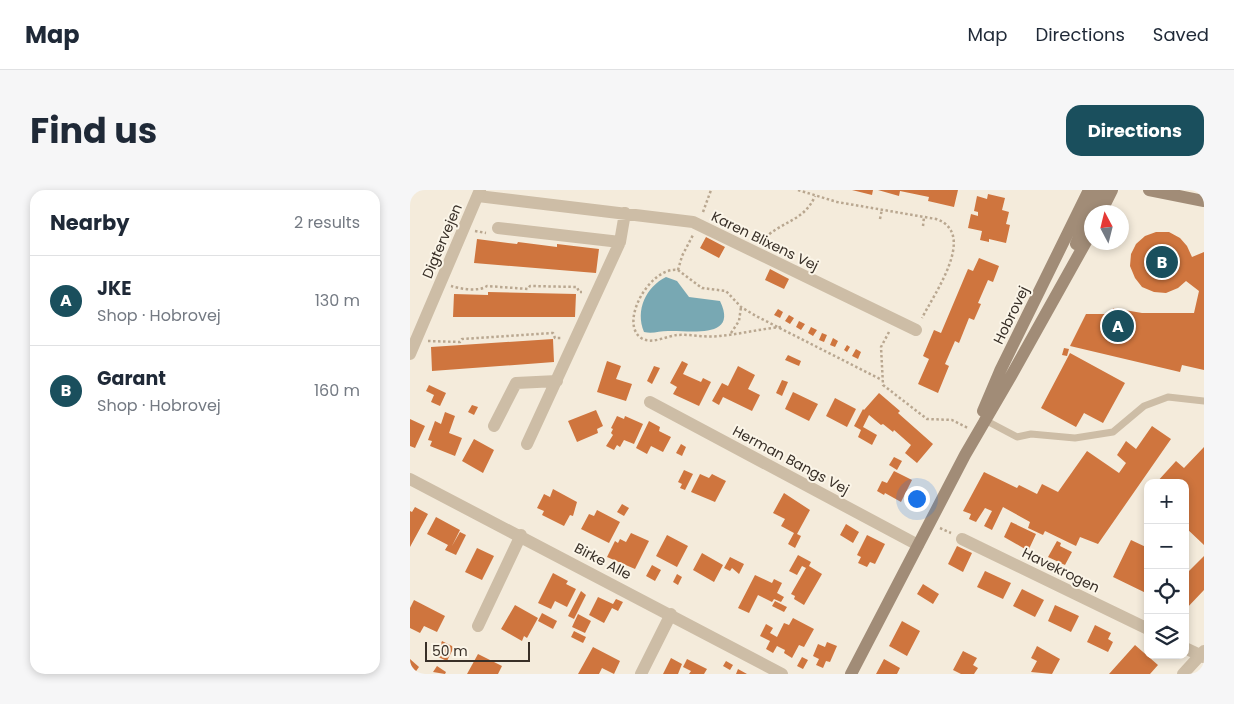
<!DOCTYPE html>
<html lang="en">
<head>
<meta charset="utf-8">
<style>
	body { margin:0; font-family:Poppins,sans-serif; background:#f6f6f7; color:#1f2937 }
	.controls { position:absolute; right:15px; bottom:15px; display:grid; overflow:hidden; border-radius:10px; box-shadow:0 2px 8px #0003 }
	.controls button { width:45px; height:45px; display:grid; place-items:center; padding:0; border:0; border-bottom:1px solid #e0e1e3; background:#fff; color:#1f2937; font:25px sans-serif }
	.compass { position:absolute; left:674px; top:15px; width:45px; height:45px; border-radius:50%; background:#fff; box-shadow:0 2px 8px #0003; rotate:353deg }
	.scale { position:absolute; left:15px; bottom:12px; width:105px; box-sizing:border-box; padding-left:5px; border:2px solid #382f27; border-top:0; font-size:14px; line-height:18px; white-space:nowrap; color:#382f27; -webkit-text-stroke:4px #fbf5e8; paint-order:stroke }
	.you { position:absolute; left:506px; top:308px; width:18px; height:18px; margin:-12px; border:4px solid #fff; border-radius:50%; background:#1a73e8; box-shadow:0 0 0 8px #1a73e833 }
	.badge { display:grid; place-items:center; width:32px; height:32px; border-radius:50%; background:#1a4f5d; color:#fff; font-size:16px; font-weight:700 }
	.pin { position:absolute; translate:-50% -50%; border:2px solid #fff; box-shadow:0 1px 5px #0006 }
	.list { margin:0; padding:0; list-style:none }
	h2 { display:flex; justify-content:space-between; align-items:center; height:65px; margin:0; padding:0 20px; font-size:21px }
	h2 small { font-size:16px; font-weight:400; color:#747a83 }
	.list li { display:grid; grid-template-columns:32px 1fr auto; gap:15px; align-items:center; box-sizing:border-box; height:90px; padding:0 20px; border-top:1px solid #e0e1e3 }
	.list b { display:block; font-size:19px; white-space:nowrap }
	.list p { margin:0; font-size:16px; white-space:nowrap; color:#747a83 }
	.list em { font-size:16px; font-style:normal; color:#747a83 }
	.icon { flex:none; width:28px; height:28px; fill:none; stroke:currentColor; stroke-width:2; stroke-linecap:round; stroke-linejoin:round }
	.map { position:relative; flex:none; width:794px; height:484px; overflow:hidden; border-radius:15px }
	header { display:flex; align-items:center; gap:30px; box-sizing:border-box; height:70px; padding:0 25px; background:#fff; border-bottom:1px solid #e0e1e3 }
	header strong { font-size:24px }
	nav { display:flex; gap:28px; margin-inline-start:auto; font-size:18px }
	.intro { display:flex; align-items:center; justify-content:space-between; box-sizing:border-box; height:120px; padding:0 30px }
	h1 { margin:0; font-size:35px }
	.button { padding:12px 22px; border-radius:15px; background:#1a4f5d; color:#fff; font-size:18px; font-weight:700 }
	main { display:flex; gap:30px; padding:0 30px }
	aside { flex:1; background:#fff; border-radius:15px; box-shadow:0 2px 8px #0003 }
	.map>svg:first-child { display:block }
	.water { fill:#78a8b3 }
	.building { fill:#cf753e }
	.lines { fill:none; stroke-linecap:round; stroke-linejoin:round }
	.path { stroke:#b9a790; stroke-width:2.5; stroke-dasharray:2.5 2.5; stroke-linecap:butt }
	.service { stroke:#cdbda6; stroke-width:7 }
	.minor { stroke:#cdbda6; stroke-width:12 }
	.tertiary { stroke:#cdbda6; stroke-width:12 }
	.secondary { stroke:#a18c77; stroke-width:12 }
	.labels { text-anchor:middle; stroke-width:4; stroke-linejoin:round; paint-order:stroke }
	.street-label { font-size:14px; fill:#382f27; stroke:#fbf5e8 }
</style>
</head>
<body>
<header>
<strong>Map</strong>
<nav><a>Map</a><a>Directions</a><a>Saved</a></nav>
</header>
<div class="intro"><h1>Find us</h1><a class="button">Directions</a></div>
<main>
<aside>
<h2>Nearby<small>2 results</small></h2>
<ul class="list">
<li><span class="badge">A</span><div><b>JKE</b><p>Shop · Hobrovej</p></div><em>130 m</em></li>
<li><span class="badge">B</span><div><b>Garant</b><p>Shop · Hobrovej</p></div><em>160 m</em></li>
</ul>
</aside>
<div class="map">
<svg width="794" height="484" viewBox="0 0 794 484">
	<rect width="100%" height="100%" fill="#f4ebdb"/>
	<!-- water -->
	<path class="water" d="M256,87L267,91L279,107L310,111C329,150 279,140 258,141C249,141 243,144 234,142C225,120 236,97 256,87Z"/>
	<!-- building -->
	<path class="building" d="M442,0H463L462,5Z
		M468,0H548L544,17L518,11L519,7L490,1L489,6Z
		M578,4L595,8L592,20L599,22L596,34L600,35L596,53L579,49V52L570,50L572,41L558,38L561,24L568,26V22L564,21L567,6L577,9Z
		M746,42H759L770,48L777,56L782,67L794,62V180L772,175L770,182L660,156L676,124H702L703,118L732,123H784L789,101L776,91L768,98L756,103L744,102L732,97L725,88L720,76L721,64L726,54L735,46Z
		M296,47L315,57L309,68L290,58Z
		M67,49L107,54L108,52L147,57V54L189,59L186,83L64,73Z
		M569,68L589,76L583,92L578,90L568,113L571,114L564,130L559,128L549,153L545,151L535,174L539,176L528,203L508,194L519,169L513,166L524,140L531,143L558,79L563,81Z
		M360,79L379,89L374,99L355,90Z
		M78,102L166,104L165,127H43L44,104L78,105Z
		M368,119L373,122L370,128L364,125Z
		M379,125L384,128L380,134L375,131Z
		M389,131L395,134L391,140L386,137Z
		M401,137L407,140L403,146L398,143Z
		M412,143L417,145L414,152L409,150Z
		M423,148L428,151L425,157L420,155Z
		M143,149L144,172L22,181L21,157Z
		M437,155L440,157L437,162L434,160Z
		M654,158L659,159L657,166L652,165Z
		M446,159L451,162L448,169L442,166Z
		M660,163L715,193L693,233L674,223L666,237L631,218Z
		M378,165L391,171L389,176L375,170Z
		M197,171L211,176L206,189L222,194L216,211L187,202Z
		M272,171L278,174L273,184L291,192L293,188L301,192L289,216L263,204L267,197L260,193Z
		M244,176L250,178L242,194L237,191Z
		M328,176L345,185L338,199L350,205L342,221L313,207L309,215L302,211L312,193L318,196Z
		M372,190L378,192L372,206L366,203Z
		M19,195L36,203L30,216L21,212L24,205L16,201Z
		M383,202L408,214L399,231L375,219Z
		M469,203L490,221L488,223L523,254L507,273L495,263L501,255L484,240L483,242L473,234L471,235L459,225L453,237L467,245L462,255L448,247L451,240L444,236L453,219L454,220Z
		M425,208L446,219L437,237L416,226Z
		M62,215L68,217L64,225L58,222Z
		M186,220L193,236L187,239L188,243L167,252L158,231Z
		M35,222L45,226L39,243L52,248L45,266L20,256L22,251L18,250L25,231L31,234Z
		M207,226L214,229L215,226L233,234L224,254L214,250L210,257L207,255L204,260L196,256L203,245L201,243L203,239L201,238Z
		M0,229L15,236L5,258L0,256Z
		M239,231L250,237L249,241L261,247L253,262L241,256L237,264L226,258Z
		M742,236L761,249L688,354L670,347L666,356L635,341L633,345L618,338L620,332L593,317L582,340L574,336L582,321L575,318L566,332L559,329L561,324L553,321L574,282L607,298L609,295L627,304L632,294L648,302L677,261L709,283L716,273L707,265L716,251L726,259Z
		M64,249L84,260L73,283L52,271Z
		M271,254L276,257L272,266L266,263Z
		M794,257V355L775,337V293H746L766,271L774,278Z
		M484,267L492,271L487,280L479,275Z
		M274,280L283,284L275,300L270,298L272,294L268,292Z
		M484,281L502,290L491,312L475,303L474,305L467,301L472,291L477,293Z
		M290,284L299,288L302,284L316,291L305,312L281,302Z
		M143,299L167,312L163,326L160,325L154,336L132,325L134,321L127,318L134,304L140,307Z
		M374,303L400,320L387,344L391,346L385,358L378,354L384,343L371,336L375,329L363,323Z
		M212,314L219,318L214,326L207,322Z
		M5,317L18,324L0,357V321L2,322Z
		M187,320L210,332L199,353L171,339L179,324L184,326Z
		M26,327L50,340L42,356L50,342L56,345L46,365L35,360L38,355L17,344Z
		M601,332L626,344L619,359H615L594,347Z
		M436,334L449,342L443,353L430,345Z
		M221,343L239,351L225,379L197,367L205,351L208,353L210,349L216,352Z
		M257,345L278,356L267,377L246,366Z
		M457,345L475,354L465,374L460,372L457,377L448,373L451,367L447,365Z
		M721,350L738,358V404L703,387Z
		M647,351L651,353L650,356L662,362L655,375L638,367Z
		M547,356L562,363L553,382L538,374Z
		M67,358L84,366L72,390L55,382Z
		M292,363L313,375L304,392L283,380Z
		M388,365L401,372L399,376L412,384L394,415L384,409L385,406L381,404L396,378L392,376L387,385L379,381Z
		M794,366V400L775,420V385Z
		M320,367L334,374L329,384L322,378L320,381L314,378Z
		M242,375L251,380L245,391L236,386Z
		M575,381L601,393L593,409L567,397Z
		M143,383L158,391L156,394L166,399L157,417L145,411L141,419L128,413Z
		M267,384L272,387L268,395L263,392Z
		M345,385L362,393L364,389L372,393L367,403L374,407L371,412L364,409L362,412L348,405L339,423L328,418Z
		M513,394L529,404L523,414L507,404Z
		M612,399L634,410L625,427L603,416Z
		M171,401L176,405L164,429L158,426Z
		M188,407L203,414L206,409L213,412L208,421L202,418L194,433L179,425Z
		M4,410L35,426L27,442L14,436L10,443L0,438V418Z
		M365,411L377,417L374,422L362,416Z
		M105,415L128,428L117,448L114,446L112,451L91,439Z
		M645,415L669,426L661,442L638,431Z
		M132,423L147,431L143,439L128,431Z
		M168,424L181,431L175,443L162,437Z
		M383,428L404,439L394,457L389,455L382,468L374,463L375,460L367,456L363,463L356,459L360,451L350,446L356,434L363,438L360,443L367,447L374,433L379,435Z
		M492,431L510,441L497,466L479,456Z
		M685,435L701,443L698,449L703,452L698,462L677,452Z
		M164,441L176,447L173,453L161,447Z
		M32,451L44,457L37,471L26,466Z
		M417,452L427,456L420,472L416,471L413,478L406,475L409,469L403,466L408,454L415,457Z
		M725,455L748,475L740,484H699Z
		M627,456L650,469L642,484L621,482L627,471L621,468Z
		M183,457L210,471L204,484L192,478L189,484H168Z
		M553,461L567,468L563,475L568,478L564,484H551L543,480Z
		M68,464L92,476L88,484H57Z
		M392,467L398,470L393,479L387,476Z
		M261,468L272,474L268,484H253Z
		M0,469L9,477L4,484H0Z
		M277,469L297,479L294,484H279L281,481L273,477Z
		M474,469L490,478L487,484H466Z
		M316,471L323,475L320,480L313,476Z
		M27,476L36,482L35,484L23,482Z
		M328,479L337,484H326Z"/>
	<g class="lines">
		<!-- path -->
		<path class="path" d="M388,0L427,12L526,29C568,43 524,104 512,128
			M293,22L301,0
			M470,29L472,19
			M513,36L514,27
			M65,41L76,43
			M352,51C370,31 394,32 405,6
			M268,80L272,66L283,45
			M41,96C51,99 69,102 77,96L118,99L120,96L167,97L169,102H172
			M371,137C350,139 330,144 310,146C296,148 281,144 267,145C257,146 243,154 233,149C207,136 239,76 268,80L292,98L316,101L331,117L346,126L472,190
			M479,142L471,157L473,195L517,229L542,230L558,238
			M321,143L329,131L331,117
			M18,151L50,152L52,149L143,143L145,148H152
			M530,338L541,343"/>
		<!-- service -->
		<path class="service" d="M573,229L607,247L621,244L665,248L703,242L734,216L758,207L794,211"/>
		<!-- minor -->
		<path class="minor" d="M68,6L283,32L506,140
			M88,38L210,52
			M240,212L508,355
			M84,236L106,193L147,191
			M117,254L210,52L215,23
			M0,289L372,484
			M552,349L738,439
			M68,436L111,345
			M775,458L794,467
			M231,484L261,424
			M773,484L794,461"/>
		<!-- tertiary -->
		<path class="tertiary" d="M0,164L70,0"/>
		<!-- secondary -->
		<path class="secondary" d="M739,0L794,11
			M691,22L702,0
			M666,54L691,0
			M573,221L590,181L679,0
			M441,484L555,265L601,186L682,41"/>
	</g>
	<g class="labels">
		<!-- street labels -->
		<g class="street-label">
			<text transform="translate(32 51) rotate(-67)" y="5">Digtervejen</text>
			<text transform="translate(355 51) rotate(26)" y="5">Karen Blixens Vej</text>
			<text transform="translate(601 125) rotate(-64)" y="5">Hobrovej</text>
			<text transform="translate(381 270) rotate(28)" y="5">Herman Bangs Vej</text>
			<text transform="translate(193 371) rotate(28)" y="5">Birke Alle</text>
			<text transform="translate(651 380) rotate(26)" y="5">Havekrogen</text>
		</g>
	</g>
</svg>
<div class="controls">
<button>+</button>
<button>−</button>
<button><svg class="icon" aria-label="locate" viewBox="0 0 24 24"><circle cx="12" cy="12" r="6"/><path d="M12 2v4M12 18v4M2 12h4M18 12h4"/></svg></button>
<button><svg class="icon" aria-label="layers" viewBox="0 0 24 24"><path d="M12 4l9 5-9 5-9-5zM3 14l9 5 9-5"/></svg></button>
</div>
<svg class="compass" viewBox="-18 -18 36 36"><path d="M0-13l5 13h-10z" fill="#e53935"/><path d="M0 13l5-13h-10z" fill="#747a83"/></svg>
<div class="scale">50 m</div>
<div class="you"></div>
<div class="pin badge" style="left:708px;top:136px">A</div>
<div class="pin badge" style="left:752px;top:72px">B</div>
</div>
</main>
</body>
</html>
